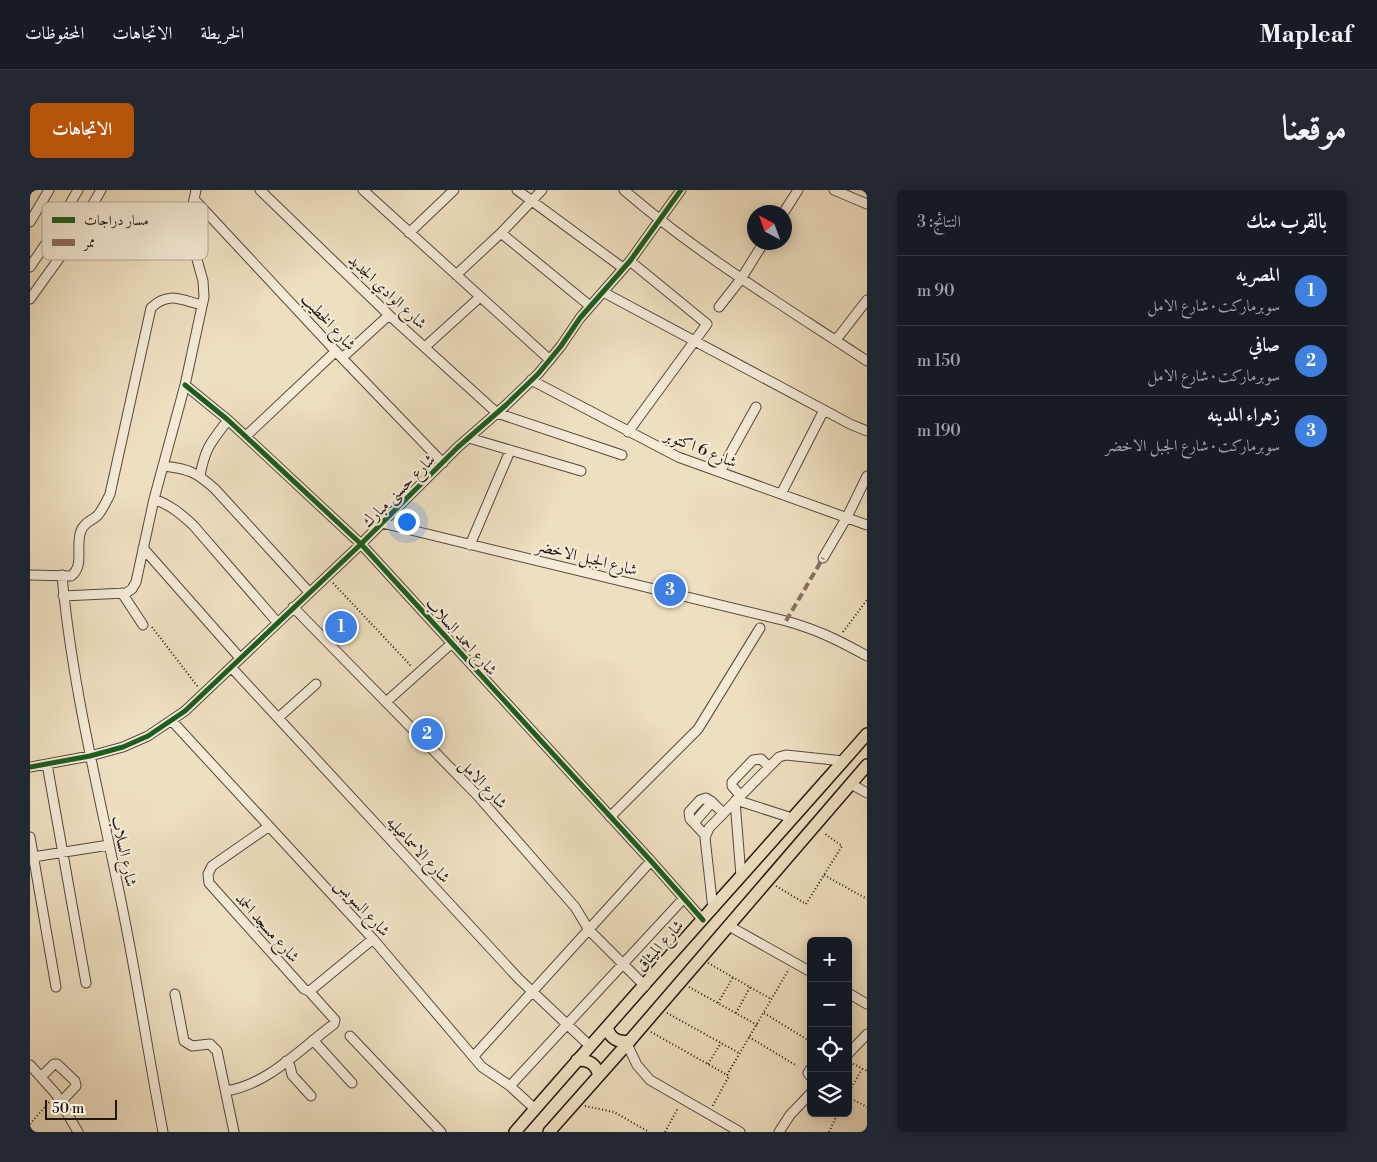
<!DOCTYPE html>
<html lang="ar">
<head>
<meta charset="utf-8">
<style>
	body { margin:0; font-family:"Libre Bodoni",Amiri,serif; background:#242831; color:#f1f3f6; direction:rtl }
	.controls { position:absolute; right:15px; bottom:15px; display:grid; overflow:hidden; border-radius:8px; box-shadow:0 2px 12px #0003 }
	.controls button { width:45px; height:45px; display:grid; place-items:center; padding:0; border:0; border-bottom:1px solid #363941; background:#171b24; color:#f1f3f6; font:25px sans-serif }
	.compass { position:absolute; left:717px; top:15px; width:45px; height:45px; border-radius:50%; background:#171b24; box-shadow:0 2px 12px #0003; rotate:319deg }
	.scale { position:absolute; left:15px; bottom:12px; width:72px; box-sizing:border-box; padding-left:5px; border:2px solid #221611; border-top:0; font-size:14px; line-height:18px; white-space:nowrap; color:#221611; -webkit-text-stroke:4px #f4ead6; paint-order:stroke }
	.you { position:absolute; left:376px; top:331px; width:18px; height:18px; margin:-12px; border:4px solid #fff; border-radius:50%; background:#1a73e8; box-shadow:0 0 0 8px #1a73e833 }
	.badge { display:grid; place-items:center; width:32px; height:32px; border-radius:50%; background:#b45309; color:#fff; font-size:16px; font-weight:700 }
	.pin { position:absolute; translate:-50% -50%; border:2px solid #fff; box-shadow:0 1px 5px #0006 }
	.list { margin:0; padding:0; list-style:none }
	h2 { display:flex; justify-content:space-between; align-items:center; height:65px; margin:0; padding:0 20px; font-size:21px }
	h2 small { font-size:16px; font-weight:400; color:#9ea1a6 }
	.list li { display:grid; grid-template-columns:32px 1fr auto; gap:15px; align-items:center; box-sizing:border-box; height:70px; padding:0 20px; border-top:1px solid #363941 }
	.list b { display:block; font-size:19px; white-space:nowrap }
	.list p { margin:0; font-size:16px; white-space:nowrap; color:#9ea1a6 }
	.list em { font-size:16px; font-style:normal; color:#9ea1a6 }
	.icon { flex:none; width:28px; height:28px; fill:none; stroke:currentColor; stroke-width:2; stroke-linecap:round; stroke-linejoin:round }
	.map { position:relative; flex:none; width:837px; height:942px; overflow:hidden; direction:ltr; border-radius:8px }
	header { display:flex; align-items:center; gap:30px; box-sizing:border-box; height:70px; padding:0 25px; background:#171b24; border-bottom:1px solid #363941 }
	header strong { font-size:24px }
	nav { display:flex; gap:28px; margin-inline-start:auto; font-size:18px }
	.intro { display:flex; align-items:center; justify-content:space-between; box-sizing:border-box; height:120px; padding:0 30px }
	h1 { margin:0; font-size:35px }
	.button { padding:12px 22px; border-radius:8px; background:#b45309; color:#fff; font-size:18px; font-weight:700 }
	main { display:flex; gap:30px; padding:0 30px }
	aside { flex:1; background:#171b24; border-radius:8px; box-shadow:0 2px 12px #0003 }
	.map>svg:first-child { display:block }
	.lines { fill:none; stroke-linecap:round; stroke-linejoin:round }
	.minor-casing { stroke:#55483d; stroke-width:11 }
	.major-casing { stroke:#221611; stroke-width:14 }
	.path { stroke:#221611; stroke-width:2; stroke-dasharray:1 2.5; stroke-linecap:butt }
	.minor { stroke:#f4ead6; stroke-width:9 }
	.major { stroke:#eedfc0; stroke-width:11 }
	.quiet { stroke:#8d6e63; stroke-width:4; stroke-dasharray:8 4; stroke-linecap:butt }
	.cycleway-casing { stroke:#f4ead6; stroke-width:8 }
	.cycleway { stroke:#1b5e20; stroke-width:5 }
	.labels { text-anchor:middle; stroke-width:4.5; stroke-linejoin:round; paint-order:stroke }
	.street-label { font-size:16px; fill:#221611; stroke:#f4ead6 }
	.key { fill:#f4ead6; stroke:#b5aa9b; stroke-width:1 }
	.key-label { font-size:14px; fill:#221611 }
</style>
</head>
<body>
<header>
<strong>Mapleaf</strong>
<nav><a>الخريطة</a><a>الاتجاهات</a><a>المحفوظات</a></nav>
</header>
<div class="intro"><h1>موقعنا</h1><a class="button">الاتجاهات</a></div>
<main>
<aside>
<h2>بالقرب منك<small>النتائج: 3</small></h2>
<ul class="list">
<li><span class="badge" style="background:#3f7fe0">1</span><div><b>المصريه</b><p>سوبرماركت · شارع الامل</p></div><em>90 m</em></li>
<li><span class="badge" style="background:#3f7fe0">2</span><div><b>صافي</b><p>سوبرماركت · شارع الامل</p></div><em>150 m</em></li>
<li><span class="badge" style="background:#3f7fe0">3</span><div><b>زهراء المدينه</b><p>سوبرماركت · شارع الجبل الاخضر</p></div><em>190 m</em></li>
</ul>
</aside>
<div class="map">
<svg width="837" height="942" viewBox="0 0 837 942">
	<rect width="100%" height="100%" fill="#eedfc0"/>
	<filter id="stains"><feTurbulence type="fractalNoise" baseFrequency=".004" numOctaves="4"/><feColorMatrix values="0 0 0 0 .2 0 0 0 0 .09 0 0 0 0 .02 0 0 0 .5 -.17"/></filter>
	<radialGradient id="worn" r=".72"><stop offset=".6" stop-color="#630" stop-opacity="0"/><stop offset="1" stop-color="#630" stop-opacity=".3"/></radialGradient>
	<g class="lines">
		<defs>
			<path id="minor" d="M230,0L359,125L467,223L592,265
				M333,0L520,170
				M487,0L593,78
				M594,0C669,65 754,116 837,171
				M804,0L837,14
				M164,9L312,168L413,273
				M754,22L768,0
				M0,32L19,0
				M379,43L424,0
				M471,43L560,116
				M0,77L23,43L48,0
				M426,85L471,43L512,0
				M573,102L820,234L837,241
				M0,109L43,49L71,0
				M689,117L711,89L734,52
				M806,150L837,110
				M396,156L450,107
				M312,168L359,125
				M501,190L648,267L837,335
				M155,195L198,230L331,354L621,671L673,730
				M598,242L677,134L600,71
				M216,246L306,161
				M439,248L551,281
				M134,276C159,279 166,282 185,299L279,402
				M690,282L726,217
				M170,286C175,258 181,252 198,230
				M751,304L794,220
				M124,309C140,315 150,323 163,335L247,432
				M352,333L756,431C788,440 808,450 837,466
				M440,355L480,261
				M113,358L210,468
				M793,368L817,327L837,286
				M0,385L41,386C55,376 45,355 51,341C54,332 62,331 68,325C73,319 76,312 80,304L121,118C138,101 151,110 172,115
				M32,385C42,499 71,610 93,721C108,795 119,869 133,942
				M92,403L113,435
				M33,406L96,403L102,399L106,392L124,309L155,195L174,107L173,91L158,37L166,0
				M263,417L447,605L545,717L559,740L615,796
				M201,477L489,789L560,856
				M356,512L421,454
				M248,528L286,494
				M142,531L343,749L452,877L480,896L505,919
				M17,574L56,793
				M0,577L60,566L93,557L118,546L155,521L331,354L428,257L476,215L508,184L531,156L550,128L600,71L651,0
				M821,594L837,603
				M710,605L702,596V592L723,570L731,569L739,577
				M706,610L762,628
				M705,611L711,686
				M580,627L668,539L730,438
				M664,633L682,612
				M238,637L182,676L178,684L179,693L274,799L279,801L281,800L343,749
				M675,645L660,629L659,622L670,610L676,608L681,611L693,623
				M0,647L26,797
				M3,667L79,655
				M683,719L675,648L679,638L749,567L756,565L813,571
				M699,736L781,782
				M818,803L837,814
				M145,804L154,851L162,856L180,854L187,861L204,942
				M320,846L411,942
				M283,850L322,893
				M597,854L607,875L620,890L710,942
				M818,864L837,844
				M443,867L621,671
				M256,871L260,876L262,885L281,906
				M0,875L26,904L48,942
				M781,878L778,883L781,887
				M11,887L24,874H27L45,891L46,896L31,912
				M480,896L654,708
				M196,901C239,894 270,859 304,834L305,830L279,801
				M749,942L760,925L781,903"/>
			<path id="major" d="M577,837C580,848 587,853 600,851
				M547,870C560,870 566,874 569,886
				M485,942C601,808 720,677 837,544
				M519,942L597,854L837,575"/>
		</defs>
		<!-- minor casing -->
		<use href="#minor" class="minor-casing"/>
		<!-- major casing -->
		<use href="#major" class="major-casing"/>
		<!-- path -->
		<path class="path" d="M303,393L382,477
			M122,437L168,497
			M813,442L837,410
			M794,685L837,709
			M746,696L776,714L812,656L794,643
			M678,773L741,809
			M659,797L727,835
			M688,813L703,787
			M637,823L709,863
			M706,823L720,797
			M734,823L781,852
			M621,842L699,886L682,917
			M719,847L767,876
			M820,872L837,881
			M678,874L691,853
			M697,885L759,779
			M818,904L832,879
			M818,907L837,917
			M555,916L584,922L619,942
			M0,934L20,911
			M635,942L648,918
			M799,942L808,923"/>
		<!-- minor -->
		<use href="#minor" class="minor"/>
		<!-- major -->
		<use href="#major" class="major"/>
		<!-- quiet -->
		<path class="quiet" d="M756,431L793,368"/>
		<defs>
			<path id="cycleway" d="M155,195L198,230L331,354L621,671L673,730
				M0,577L60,566L93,557L118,546L155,521L331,354L428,257L476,215L508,184L531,156L550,128L600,71L651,0"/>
		</defs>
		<!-- cycleway casing -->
		<use href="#cycleway" class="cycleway-casing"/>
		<!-- cycleway -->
		<use href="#cycleway" class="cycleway"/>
	</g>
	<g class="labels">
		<!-- street labels -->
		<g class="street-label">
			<text transform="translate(358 101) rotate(43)" y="6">شارع الوادي الجديد</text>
			<text transform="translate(299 131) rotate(47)" y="6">شارع الخطيب</text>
			<text transform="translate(671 258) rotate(22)" y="6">شارع 6 اكتوبر</text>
			<text transform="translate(368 300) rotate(-45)" y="6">شارع حسنى مبارك</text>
			<text transform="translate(557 367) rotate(14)" y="6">شارع الجبل الاخضر</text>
			<text transform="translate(432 446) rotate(48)" y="6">شارع احمد السلاب</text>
			<text transform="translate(454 593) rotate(47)" y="6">شارع الامل</text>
			<text transform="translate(389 659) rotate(47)" y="6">شارع الاسماعيليه</text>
			<text transform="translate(95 661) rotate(78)" y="6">شارع السلاب</text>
			<text transform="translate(333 717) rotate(47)" y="6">شارع السويس</text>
			<text transform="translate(238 737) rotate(48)" y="6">شارع مسجد الحمد</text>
			<text transform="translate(629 755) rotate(-48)" y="6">شارع الميثاق</text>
		</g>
	</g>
	<!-- legend -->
	<rect x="12" y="12" width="166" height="58" rx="8" class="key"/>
	<rect x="22" y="27" width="23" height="6" fill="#1b5e20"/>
	<rect x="22" y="49" width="23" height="7" fill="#8d6e63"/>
	<g class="key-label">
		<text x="54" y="35">مسار دراجات</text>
		<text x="54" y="57">ممر</text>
	</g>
	<rect width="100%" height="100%" filter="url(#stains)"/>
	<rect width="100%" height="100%" fill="url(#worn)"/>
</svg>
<div class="controls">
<button>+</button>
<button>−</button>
<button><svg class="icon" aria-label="locate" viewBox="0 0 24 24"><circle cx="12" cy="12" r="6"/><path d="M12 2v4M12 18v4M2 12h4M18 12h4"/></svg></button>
<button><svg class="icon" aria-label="layers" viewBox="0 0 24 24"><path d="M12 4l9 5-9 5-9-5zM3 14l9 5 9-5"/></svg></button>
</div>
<svg class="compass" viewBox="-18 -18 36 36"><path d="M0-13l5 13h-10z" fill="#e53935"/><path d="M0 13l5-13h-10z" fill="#9ea1a6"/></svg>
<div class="scale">50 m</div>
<div class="you"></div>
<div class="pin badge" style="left:311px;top:437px;background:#3f7fe0">1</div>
<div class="pin badge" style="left:397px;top:544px;background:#3f7fe0">2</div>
<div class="pin badge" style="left:640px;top:400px;background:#3f7fe0">3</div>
</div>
</main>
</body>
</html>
